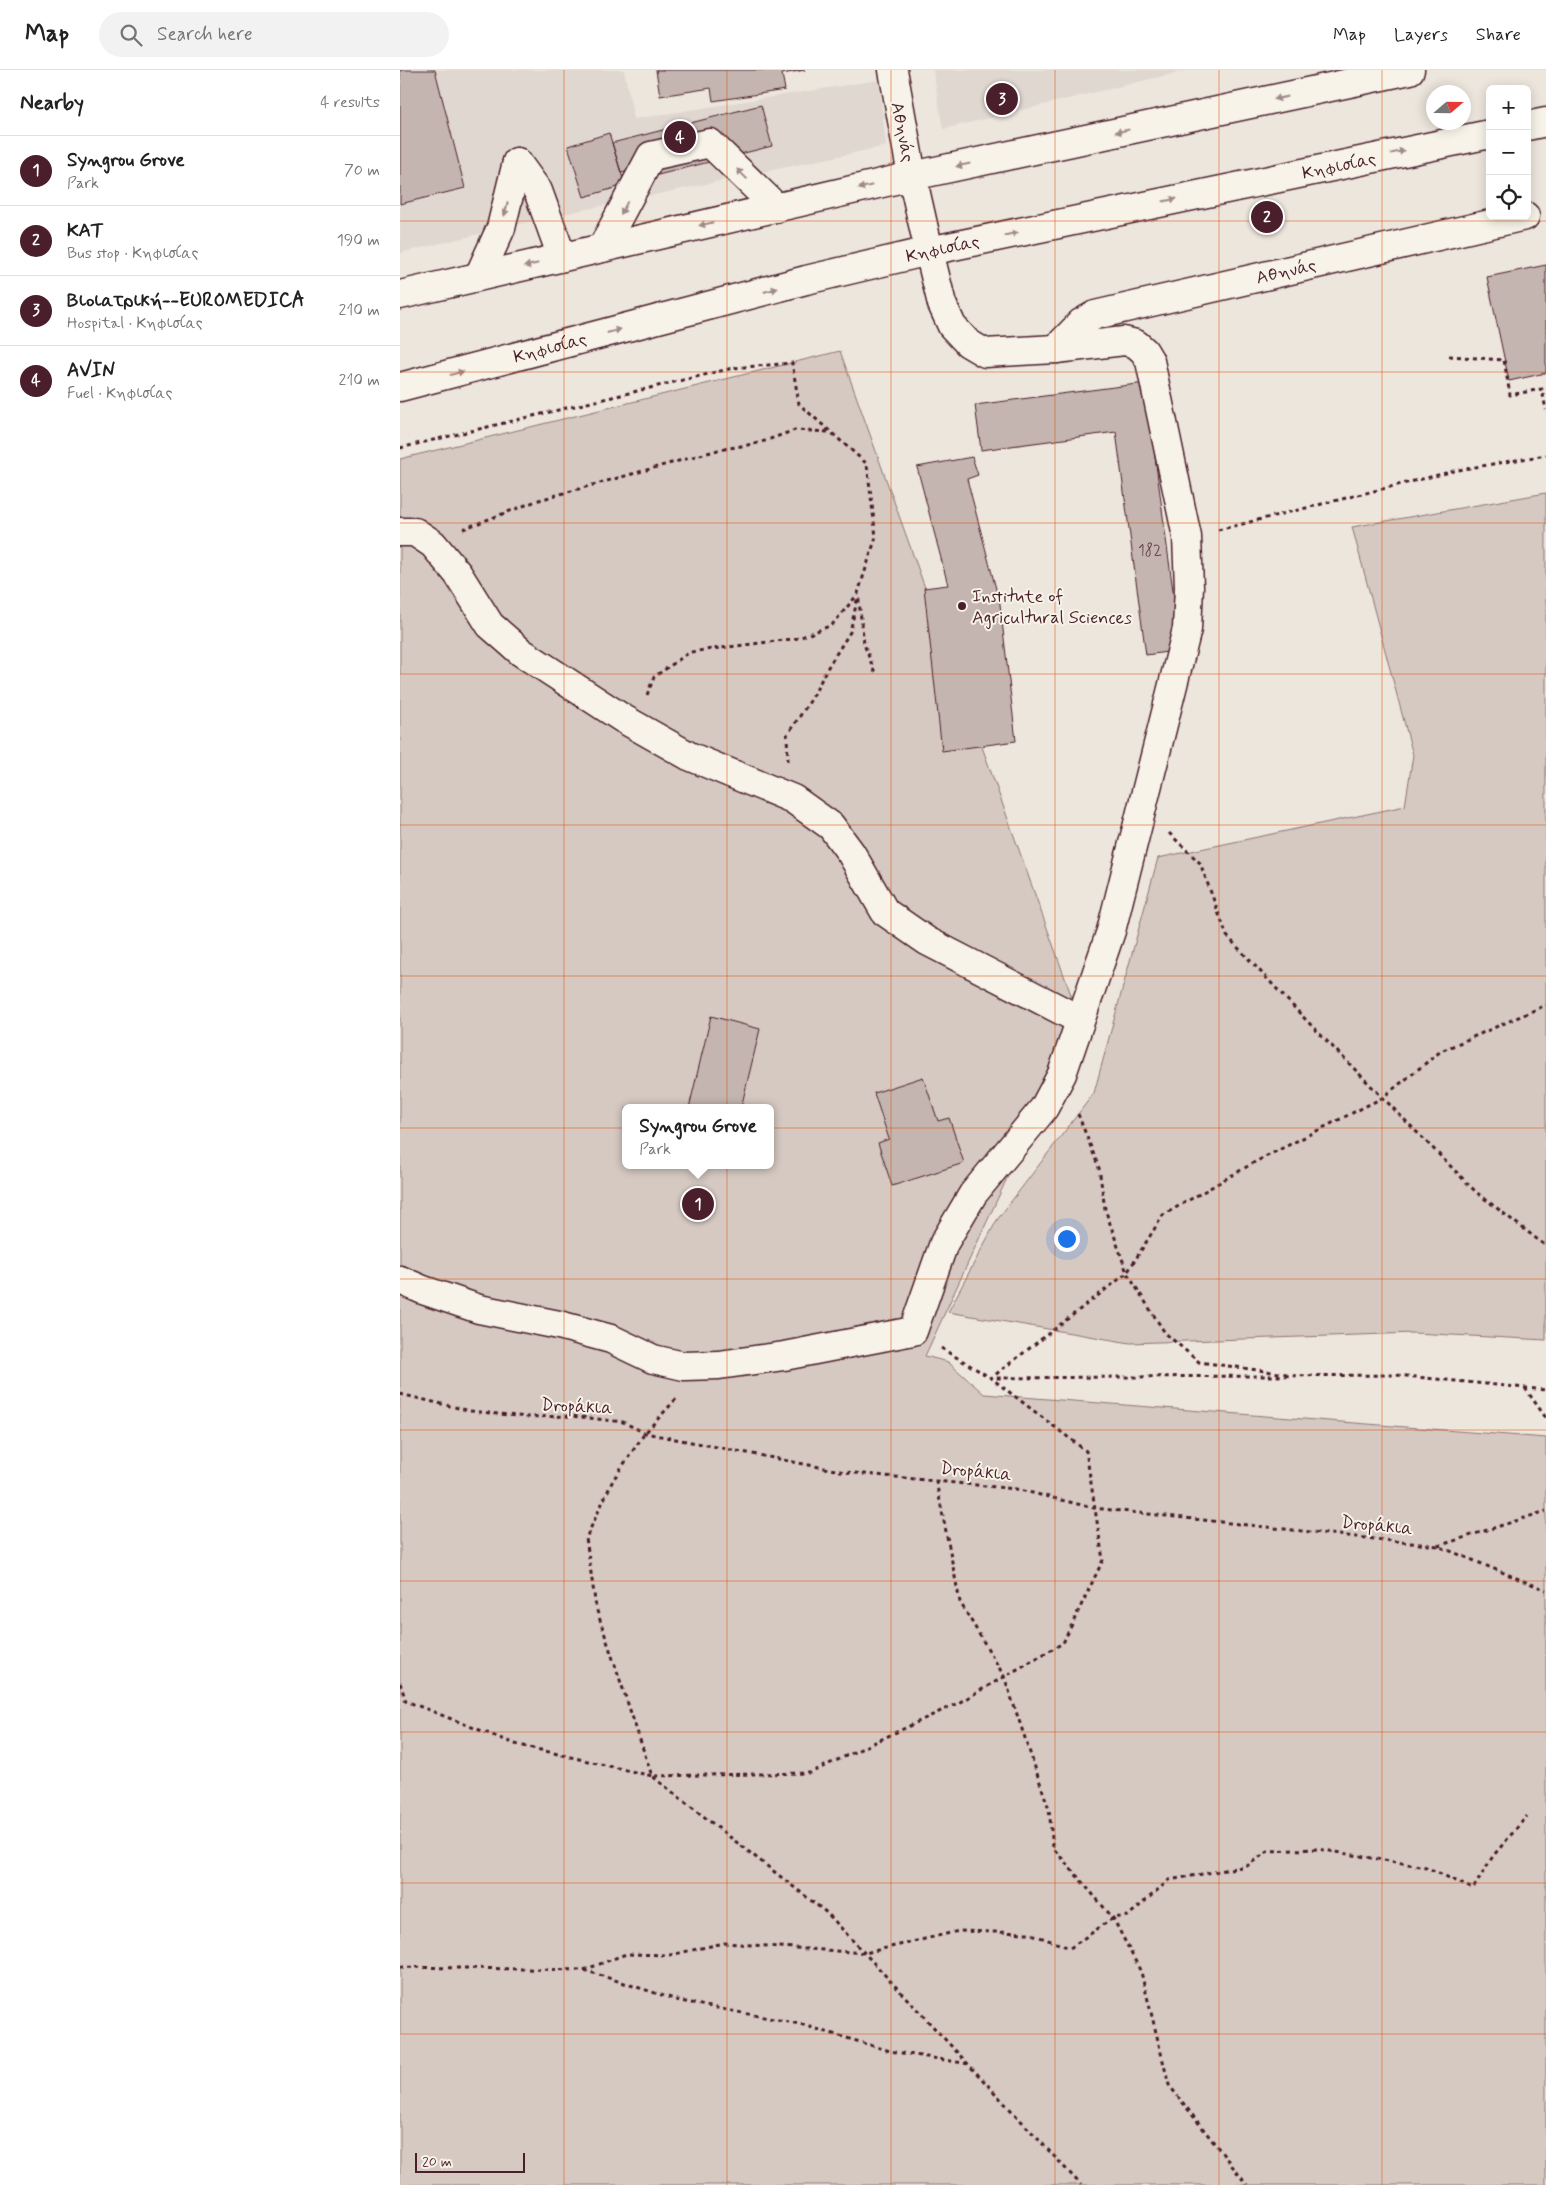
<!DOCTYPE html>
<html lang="en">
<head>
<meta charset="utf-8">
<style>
	body { margin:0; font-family:Mynerve,sans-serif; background:#f2f2f2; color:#222 }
	.controls { position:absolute; right:15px; top:15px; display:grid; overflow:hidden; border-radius:8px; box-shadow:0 2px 12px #0003 }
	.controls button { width:45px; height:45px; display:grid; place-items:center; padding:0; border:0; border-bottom:1px solid #e0e0e0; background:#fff; color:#222; font:25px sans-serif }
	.compass { position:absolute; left:1026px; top:15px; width:45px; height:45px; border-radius:50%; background:#fff; box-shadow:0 2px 12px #0003; rotate:70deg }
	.scale { position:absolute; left:15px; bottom:12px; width:110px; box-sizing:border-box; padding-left:5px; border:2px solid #4a1f2b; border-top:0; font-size:14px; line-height:18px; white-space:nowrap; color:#4a1f2b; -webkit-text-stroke:4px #f7f3e8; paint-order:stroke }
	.you { position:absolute; left:666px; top:1168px; width:18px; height:18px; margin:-12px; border:4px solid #fff; border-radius:50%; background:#1a73e8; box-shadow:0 0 0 8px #1a73e833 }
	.badge { display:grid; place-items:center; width:32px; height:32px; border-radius:50%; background:#4a1f2b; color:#fff; font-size:16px; font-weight:700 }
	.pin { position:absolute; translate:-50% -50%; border:2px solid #fff; box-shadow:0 1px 5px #0006 }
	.popup { position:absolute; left:222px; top:1034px; width:152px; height:65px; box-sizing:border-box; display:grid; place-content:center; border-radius:8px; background:#fff; filter:drop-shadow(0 1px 4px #0005); font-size:16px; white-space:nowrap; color:#767676 }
	.popup b { font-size:19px; color:#222 }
	.popup::after { content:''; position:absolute; left:50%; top:100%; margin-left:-10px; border:10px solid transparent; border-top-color:#fff }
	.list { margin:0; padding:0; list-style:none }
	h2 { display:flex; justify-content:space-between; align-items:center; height:65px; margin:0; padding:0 20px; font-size:21px }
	h2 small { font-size:16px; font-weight:400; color:#767676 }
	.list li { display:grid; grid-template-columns:32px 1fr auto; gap:15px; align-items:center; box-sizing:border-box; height:70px; padding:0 20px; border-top:1px solid #e0e0e0 }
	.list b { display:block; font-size:19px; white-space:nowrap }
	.list p { margin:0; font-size:16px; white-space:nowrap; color:#767676 }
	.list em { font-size:16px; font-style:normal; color:#767676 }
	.icon { flex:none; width:28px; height:28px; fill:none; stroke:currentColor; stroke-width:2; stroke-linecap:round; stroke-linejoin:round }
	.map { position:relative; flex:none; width:1146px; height:2115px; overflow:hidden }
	header { display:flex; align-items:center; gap:30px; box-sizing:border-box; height:70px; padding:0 25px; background:#fff; border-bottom:1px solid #e0e0e0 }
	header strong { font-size:24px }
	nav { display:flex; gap:28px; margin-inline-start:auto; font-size:18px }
	.search { width:350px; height:45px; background:#f2f2f2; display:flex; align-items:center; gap:12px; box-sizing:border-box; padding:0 18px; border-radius:28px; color:#767676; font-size:19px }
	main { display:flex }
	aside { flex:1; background:#fff }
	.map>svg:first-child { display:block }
	.built { fill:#e0d7d0 }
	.green { fill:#d5c9c2; stroke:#907476; fill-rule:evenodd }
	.building { fill:#c4b5b0; stroke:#4a1f2b }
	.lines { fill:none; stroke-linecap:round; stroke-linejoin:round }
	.minor-casing { stroke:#4a1f2b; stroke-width:31 }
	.major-casing { stroke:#4a1f2b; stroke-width:31 }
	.path { stroke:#4a1f2b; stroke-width:3; stroke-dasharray:4 4; stroke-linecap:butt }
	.minor { stroke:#f7f3e8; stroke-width:28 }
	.major { stroke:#f7f3e8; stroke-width:28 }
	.oneway { fill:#a0898a }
	.grid { fill:none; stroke:#e0560e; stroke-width:1; stroke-opacity:0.55 }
	.poi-dot { fill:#4a1f2b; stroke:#f7f3e8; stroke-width:2 }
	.labels { text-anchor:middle; stroke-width:4; stroke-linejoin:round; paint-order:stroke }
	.number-label { font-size:15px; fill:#68444c }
	.street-label { font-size:18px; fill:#4a1f2b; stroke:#f7f3e8 }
	.poi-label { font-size:18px; fill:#4a1f2b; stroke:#f7f3e8; text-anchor:start }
</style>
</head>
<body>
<header>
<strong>Map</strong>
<div class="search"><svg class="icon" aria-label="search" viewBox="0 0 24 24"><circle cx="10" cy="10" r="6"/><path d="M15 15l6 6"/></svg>Search here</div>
<nav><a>Map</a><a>Layers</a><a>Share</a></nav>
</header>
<main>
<aside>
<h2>Nearby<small>4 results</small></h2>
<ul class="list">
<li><span class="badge">1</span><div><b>Syngrou Grove</b><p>Park</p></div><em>70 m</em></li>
<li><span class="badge">2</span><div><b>ΚΑΤ</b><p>Bus stop · Κηφισίας</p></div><em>190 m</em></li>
<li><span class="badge">3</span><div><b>Βιοιατρική--EUROMEDICA</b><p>Hospital · Κηφισίας</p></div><em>210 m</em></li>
<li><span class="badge">4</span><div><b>AVIN</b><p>Fuel · Κηφισίας</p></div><em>210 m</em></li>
</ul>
</aside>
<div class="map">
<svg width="1146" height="2115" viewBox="0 0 1146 2115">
	<rect width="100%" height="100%" fill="#ece6dd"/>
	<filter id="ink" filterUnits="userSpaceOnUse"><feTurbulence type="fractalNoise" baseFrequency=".02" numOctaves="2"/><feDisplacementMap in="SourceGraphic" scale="10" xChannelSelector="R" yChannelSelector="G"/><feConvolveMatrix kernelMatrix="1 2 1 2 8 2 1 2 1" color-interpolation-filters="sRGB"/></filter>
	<g filter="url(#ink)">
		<!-- built -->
		<path class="built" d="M0,0H224L234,49L479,10L486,76L149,147L0,183Z
			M533,0H788L543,59Z"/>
		<!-- green -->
		<path class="green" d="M440,281L680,950L525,1286L548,1292L584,1324L1146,1368V2115H0V389ZM226,1038H370V1095H226Z
			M1146,423V1270L1014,1263L730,1273L548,1242L597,1150L694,1023L758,788L1005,736L1013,685L952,457Z"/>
		<!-- building -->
		<path class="building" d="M0,0H35L65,118L0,134Z
			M256,0H405L382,4L385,20L313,31L311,18L260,26Z
			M361,35L372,76L254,106L251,95L221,103L212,73Z
			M209,63L225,115L184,127L168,76Z
			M1146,195V303L1109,311L1087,207Z
			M745,313L781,580L746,585L716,362L581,380L575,335Z
			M572,387L578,405L567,409L600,534L616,671L542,681L524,518L548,515L517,397Z
			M311,946L360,959L341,1038H289Z
			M523,1007L538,1051L549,1048L564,1093L492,1116L478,1073L489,1069L474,1023Z"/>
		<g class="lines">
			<defs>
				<g id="minor">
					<path d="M117,92L138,121L162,187"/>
					<path d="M202,178L251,86L310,73L377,138"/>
					<path d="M79,206L101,158L117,92"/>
					<path id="s1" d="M656,279L681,253L695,245L1125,146"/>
					<path d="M0,462H15L33,474L58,504L90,555L121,582L222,648L289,686L393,729L431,756L451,783L485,842L527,871L680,950"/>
					<path d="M0,1210L23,1220L79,1239L159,1255L211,1269L253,1289L284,1296L319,1295L384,1286L513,1261L544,1173L573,1124L644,1038L662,1004L711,861L787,559L789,517L787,467L750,291L744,281L736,274L724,271L656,279L585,283L568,273L552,256L542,234L529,181L512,106L493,0"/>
				</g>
				<g id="major">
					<path d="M1127,56L1146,52"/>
					<path d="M0,225L512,106L1010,0"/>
					<path id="s2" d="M0,317L406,210L529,181L1090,64"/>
				</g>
			</defs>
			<!-- minor casing -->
			<use href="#minor" class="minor-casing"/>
			<!-- major casing -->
			<use href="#major" class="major-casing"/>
			<!-- path -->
			<path class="path" d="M1049,286L1104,290L1110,325L1142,319L1146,340
				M0,378L333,298L392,293L399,334L467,394L476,467L458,523L464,574L475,603
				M63,459L139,430L318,380L359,373L395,360L428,362
				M818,460L1058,400L1146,385
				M247,625L254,607L290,582L399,568L432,555L458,524
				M388,691L387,665L412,628L428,597L450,562L458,526
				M769,763L800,793L827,866L907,951L1076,1122L1146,1176
				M678,1044L699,1098L705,1139L727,1203L765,1263L799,1292L887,1304
				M541,1278L591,1308L996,1305L1146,1320
				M1125,1318L1146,1348
				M0,1324L71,1341L126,1347L172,1346L223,1352L245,1363L445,1402L616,1419L694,1438L1038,1476L1146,1520
				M276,1329L245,1363L213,1410L186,1468L196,1538L252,1706L427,1843L681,2115
				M536,1411L560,1532L604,1606L649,1739L653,1778L713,1848L741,1902L769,2015L847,2115
				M1038,1476L1146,1441
				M0,1613L6,1631L115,1674L252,1706L410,1703L560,1632L663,1573L703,1490L686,1381L591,1308L727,1203L763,1145L855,1092L982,1028L1041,981L1146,935
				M0,1897L184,1900L226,1884L270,1885L324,1873L465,1883L559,1861L629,1863L670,1878L713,1848L728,1846L769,1810L847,1796L868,1781L918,1779L1026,1797L1073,1819L1093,1786L1127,1746
				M184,1900L280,1931L400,1954L490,1981L569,1994"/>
			<!-- minor -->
			<use href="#minor" class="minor"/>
			<!-- major -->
			<use href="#major" class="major"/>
		</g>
		<!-- one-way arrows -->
		<defs><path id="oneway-solid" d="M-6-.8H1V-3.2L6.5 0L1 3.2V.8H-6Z" transform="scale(1.25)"/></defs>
		<g class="oneway">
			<use href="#oneway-solid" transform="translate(881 28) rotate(168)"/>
			<use href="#oneway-solid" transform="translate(722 61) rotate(168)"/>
			<use href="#oneway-solid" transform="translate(998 82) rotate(-11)"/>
			<use href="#oneway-solid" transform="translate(563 95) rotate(168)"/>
			<use href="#oneway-solid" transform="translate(342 104) rotate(-136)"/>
			<use href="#oneway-solid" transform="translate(465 117) rotate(167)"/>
			<use href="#oneway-solid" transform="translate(770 130) rotate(-12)"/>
			<use href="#oneway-solid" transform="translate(224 138) rotate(118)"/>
			<use href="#oneway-solid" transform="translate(106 139) rotate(104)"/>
			<use href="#oneway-solid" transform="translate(306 154) rotate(167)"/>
			<use href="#oneway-solid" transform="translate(611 164) rotate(-12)"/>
			<use href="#oneway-solid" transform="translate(131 195) rotate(167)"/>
			<use href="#oneway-solid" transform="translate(371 220) rotate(-15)"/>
			<use href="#oneway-solid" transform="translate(214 261) rotate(-15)"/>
			<use href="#oneway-solid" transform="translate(57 303) rotate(-15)"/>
		</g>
	</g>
	<!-- grid -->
	<path class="grid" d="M164,0V2115M327,0V2115M491,0V2115M655,0V2115M819,0V2115M982,0V2115M0,151H1146M0,302H1146M0,453H1146M0,604H1146M0,755H1146M0,906H1146M0,1058H1146M0,1209H1146M0,1360H1146M0,1511H1146M0,1662H1146M0,1813H1146M0,1964H1146"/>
	<!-- markers -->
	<circle class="poi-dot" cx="562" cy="536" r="5"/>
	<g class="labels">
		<!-- number labels -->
		<g class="number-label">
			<text x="750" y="485">182</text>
		</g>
		<!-- street labels -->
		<g class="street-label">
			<text transform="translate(503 62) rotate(79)" y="6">Αθηνάς</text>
			<text dy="6" stroke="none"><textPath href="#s2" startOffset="965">Κηφισίας</textPath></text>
			<text dy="6" stroke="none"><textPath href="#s2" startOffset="560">Κηφισίας</textPath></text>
			<text dy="6" stroke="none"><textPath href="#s1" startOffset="248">Αθηνάς</textPath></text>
			<text dy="6" stroke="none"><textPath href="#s2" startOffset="155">Κηφισίας</textPath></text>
			<text transform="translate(177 1336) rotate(3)" y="6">Dropάκια</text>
			<text transform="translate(576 1401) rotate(6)" y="6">Dropάκια</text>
			<text transform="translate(977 1455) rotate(6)" y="6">Dropάκια</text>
		</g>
		<!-- poi labels -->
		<g class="poi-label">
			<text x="572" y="532">Institute of<tspan x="572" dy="21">Agricultural Sciences</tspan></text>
		</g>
	</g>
</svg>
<div class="controls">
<button>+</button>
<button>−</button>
<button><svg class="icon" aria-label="locate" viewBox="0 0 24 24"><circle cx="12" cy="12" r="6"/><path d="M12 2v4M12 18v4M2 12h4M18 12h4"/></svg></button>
</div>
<svg class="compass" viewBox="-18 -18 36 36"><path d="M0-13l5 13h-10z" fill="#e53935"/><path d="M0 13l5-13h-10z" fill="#767676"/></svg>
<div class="scale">20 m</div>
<div class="you"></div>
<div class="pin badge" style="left:298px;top:1134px">1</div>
<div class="popup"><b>Syngrou Grove</b>Park</div>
<div class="pin badge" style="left:867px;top:147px">2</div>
<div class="pin badge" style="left:602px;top:29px">3</div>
<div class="pin badge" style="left:280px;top:67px">4</div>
</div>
</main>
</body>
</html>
